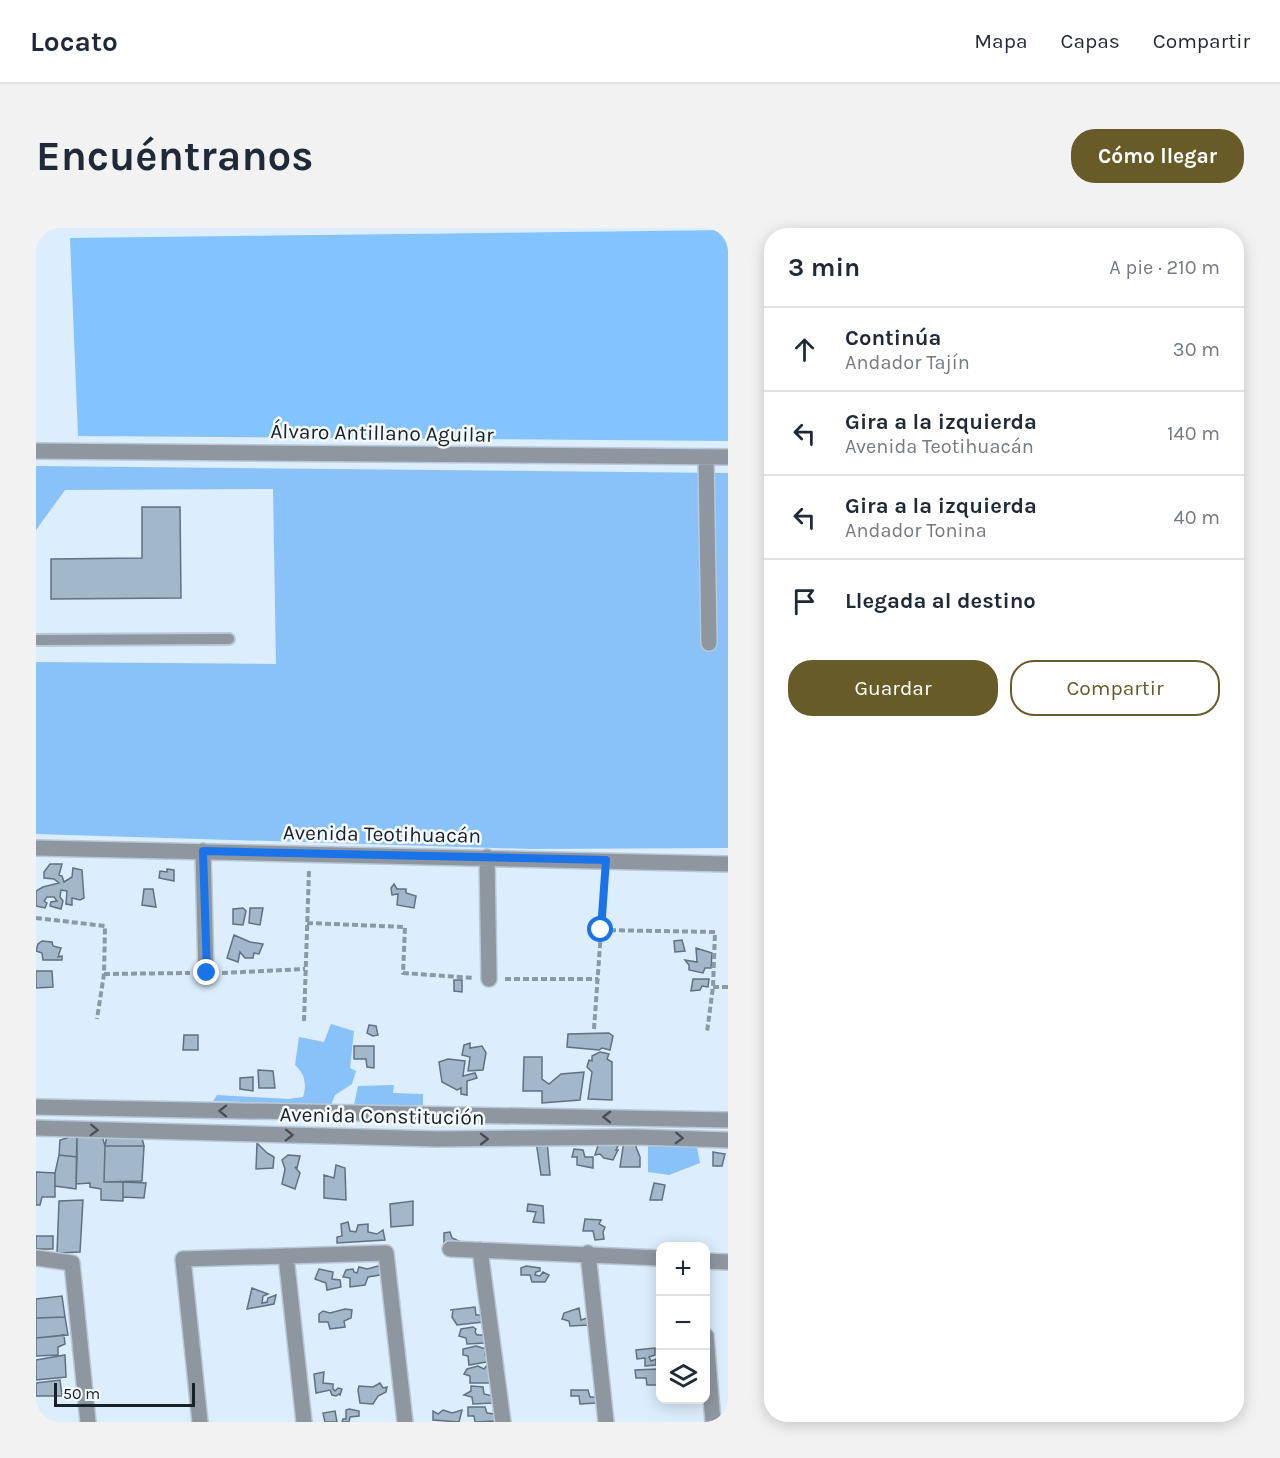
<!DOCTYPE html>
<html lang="es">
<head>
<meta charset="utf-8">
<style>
	body { margin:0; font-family:Karla,sans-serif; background:#f2f2f3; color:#1f2937 }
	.controls { position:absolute; right:18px; bottom:18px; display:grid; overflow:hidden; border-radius:12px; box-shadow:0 3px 15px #0003 }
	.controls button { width:54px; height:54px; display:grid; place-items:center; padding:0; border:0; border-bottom:2px solid #e0e1e3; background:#fff; color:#1f2937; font:30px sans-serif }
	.scale { position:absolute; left:18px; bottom:15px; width:141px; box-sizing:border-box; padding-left:6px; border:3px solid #192128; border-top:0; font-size:16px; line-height:21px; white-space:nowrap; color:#192128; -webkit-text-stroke:4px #f4f9fd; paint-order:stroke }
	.stop { position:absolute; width:18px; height:18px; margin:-14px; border:4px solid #1a73e8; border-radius:50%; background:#fff }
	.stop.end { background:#1a73e8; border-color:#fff; box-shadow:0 2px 6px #0008 }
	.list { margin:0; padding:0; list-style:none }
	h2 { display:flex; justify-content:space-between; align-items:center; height:78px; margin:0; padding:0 24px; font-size:26px }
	h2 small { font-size:20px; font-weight:400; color:#747a83 }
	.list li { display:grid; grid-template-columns:39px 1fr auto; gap:18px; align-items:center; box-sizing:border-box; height:84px; padding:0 24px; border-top:2px solid #e0e1e3 }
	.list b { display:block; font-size:22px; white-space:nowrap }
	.list p { margin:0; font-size:20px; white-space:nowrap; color:#747a83 }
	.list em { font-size:20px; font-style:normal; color:#747a83 }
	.actions { display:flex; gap:12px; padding:18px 24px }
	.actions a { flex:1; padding:14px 0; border:2px solid #675c28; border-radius:24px; text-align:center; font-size:21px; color:#675c28 }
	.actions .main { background:#675c28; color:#fff }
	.icon { flex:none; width:33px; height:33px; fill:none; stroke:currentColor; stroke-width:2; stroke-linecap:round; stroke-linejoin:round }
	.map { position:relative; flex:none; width:692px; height:1194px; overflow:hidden; border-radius:24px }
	header { display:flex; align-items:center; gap:36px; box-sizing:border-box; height:84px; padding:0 30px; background:#fff; border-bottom:2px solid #e0e1e3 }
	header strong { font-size:28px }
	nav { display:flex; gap:33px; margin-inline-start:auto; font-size:21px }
	.intro { display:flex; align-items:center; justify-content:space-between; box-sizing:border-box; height:144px; padding:0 36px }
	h1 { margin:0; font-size:42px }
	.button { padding:15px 27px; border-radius:24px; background:#675c28; color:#fff; font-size:21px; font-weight:700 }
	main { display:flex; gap:36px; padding:0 36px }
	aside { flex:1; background:#fff; border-radius:24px; box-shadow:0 3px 15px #0003 }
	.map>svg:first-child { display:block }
	.green { fill:#88c2f8 }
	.forest { fill:#83c3fe }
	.building { fill:#a3b7ca; stroke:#5f7183; stroke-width:1.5 }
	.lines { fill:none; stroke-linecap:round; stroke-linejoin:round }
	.lane-casing { stroke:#b9c8d7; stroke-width:14 }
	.street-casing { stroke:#b9c8d7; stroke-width:18 }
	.path { stroke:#8b99a5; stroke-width:4; stroke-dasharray:6 3; stroke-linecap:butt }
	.lane { stroke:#8e979f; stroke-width:10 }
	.street { stroke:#8e979f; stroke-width:15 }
	.oneway { stroke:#485058 }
	.route { stroke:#1a73e8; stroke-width:8 }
	.labels { text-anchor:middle; stroke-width:5; stroke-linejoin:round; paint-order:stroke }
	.street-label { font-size:21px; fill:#192128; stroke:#f4f9fd }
</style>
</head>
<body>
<header>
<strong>Locato</strong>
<nav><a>Mapa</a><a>Capas</a><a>Compartir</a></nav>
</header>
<div class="intro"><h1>Encuéntranos</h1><a class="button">Cómo llegar</a></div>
<main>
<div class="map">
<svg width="692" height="1194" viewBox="0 0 692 1194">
	<rect width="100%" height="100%" fill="#dcedfd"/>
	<!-- green -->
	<path class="green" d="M0,238L692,245V620L494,621L0,606V434L240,436L237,261L29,262L0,302Z
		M295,796L318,803L314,840L320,843L316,856L299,867L295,877L177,873L181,867L253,871L267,869C271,856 269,846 259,837L263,809L288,814Z
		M358,857L357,865L387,866V877H318L322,858Z
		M612,916L661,919L664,935L633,947L612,944Z"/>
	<!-- forest -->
	<path class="forest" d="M692,2V213L42,208L34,10Z"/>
	<!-- building -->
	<path class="building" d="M106,279H144L145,370L15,371V331L106,330Z
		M14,636H26L23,647L26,648L28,654L36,649L37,640L46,642L48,670L44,672L36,670V677L30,676L31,663L25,662L24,669L27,673L25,681L14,678L15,674L21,673L18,669H11L8,673L11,675L9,680L0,678V663L7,659L23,655L18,651L8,650V644Z
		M131,641L138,642V653L123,650L124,643L131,644Z
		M358,656L361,661H370V665L380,668L378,680L361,677L362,666L356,667L355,660Z
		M108,661H117L120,679L106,677Z
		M207,680L210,683L207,697L197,696V681Z
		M214,680H227L224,697L213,695Z
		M198,707L214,714L227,716L223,726L218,725L217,730H209L204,724L202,734L191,730Z
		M646,712L649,723L639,724L638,713Z
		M6,713L16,714L17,718L25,720L22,729L26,728V732H7L6,725L0,723L2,716Z
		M660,720L676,725L675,740H669L667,745L653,742V737L649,732L661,734Z
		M0,743H16L17,759L0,760Z
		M657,751H673L672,759L666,758L664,762L655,763Z
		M418,752H426V764L418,763Z
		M333,797L340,798L342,807L337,808L331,805Z
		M573,805L577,808L574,822L566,820L563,822L531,819L532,806Z
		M148,807H162V822H147Z
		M434,815V820L446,818L450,825L447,842L432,843L434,829L426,827L428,817Z
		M318,818H338V840L331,839L330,831H318Z
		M564,824L573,826L571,831L576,834V872L552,871L556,844L551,839L553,832L556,833V828Z
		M488,829H506V851L513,856L525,846L548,844L544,872L506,875V863H487Z
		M412,831L429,833L427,848L439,845L441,850L431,853V867L425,866V860L421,862L406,854L403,834Z
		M222,842L237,843L239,860H223Z
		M217,849V863L204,861V850Z
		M31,904H41V929L23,927L24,912L31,910Z
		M41,904H65L69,918L68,954H87V973L65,972V961L54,959V955L40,956Z
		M71,907L106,910L108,918H69Z
		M511,912L514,947H505L500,913Z
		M588,913H603L600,919L604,929V939H584Z
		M563,914L582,918L580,922H582L577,932L568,930L564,926L559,927Z
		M221,915L231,925L238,929L237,940L220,941Z
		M69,918H108L106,953L68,954Z
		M538,921L547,922L549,929H557V940L541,937V929H536Z
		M677,924L689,926L686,938H677Z
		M23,927L41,929L40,961L19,958V945Z
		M252,927L264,928L261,940L259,939L264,945L259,961L246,956L249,941L246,932Z
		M300,937L309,940L310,972L288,970V947L298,950Z
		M0,944L19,945V969H6L4,977H0Z
		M87,954L110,955L108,970L87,969Z
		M618,955L629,957L626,972H614Z
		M47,972L44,1024L21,1025L23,973Z
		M377,973V997L355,999L354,976Z
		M492,976L507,978L508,995L497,994L500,984L491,983Z
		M549,991L565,992L563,996L569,999L567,1004L568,1011L559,1012L557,1003H547Z
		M312,994L314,1003L320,1004L322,997L332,996V1004L341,1006L347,1002L349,1012L301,1015V1009L306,1008L305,996Z
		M414,1004L416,1010L425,1014L421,1018L415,1013L412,1018L408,1017V1005Z
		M0,1008H17V1021H0Z
		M342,1038L347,1042L344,1047L332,1049L329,1057L314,1059V1050L307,1049L310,1042L317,1041L318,1044L321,1045L323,1039L331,1041Z
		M490,1038L504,1040V1043L500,1044L499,1047L504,1048L507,1044L513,1047L509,1054H496L494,1047H485V1040Z
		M283,1041L297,1044L296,1051L304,1052L305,1059L291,1062L290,1055L279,1051Z
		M216,1060L232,1066L227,1068L226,1075L231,1074L232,1070L240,1067L238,1076L211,1081Z
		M26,1068L29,1089L0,1090V1071Z
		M439,1079L440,1087H447V1094L421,1097L416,1089L417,1082H414Z
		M543,1080L545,1092L551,1090L553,1097L534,1098L533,1093L526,1091L528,1085Z
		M309,1081L316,1082L315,1090L308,1093L309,1099L294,1101L292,1094H283V1086L287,1083L294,1085Z
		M29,1089L32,1107L0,1110V1090Z
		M437,1099L440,1101L439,1104L441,1107H449V1115L431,1116L430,1110L423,1108L425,1101Z
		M28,1107L29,1116L22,1119V1127L0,1128V1110Z
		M440,1118L450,1121L449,1127L453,1128L450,1134L433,1137L432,1128L427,1127V1121Z
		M619,1120V1127L613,1129L615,1133L620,1131V1137L609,1138V1130L601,1131L600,1122Z
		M29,1127L30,1149L0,1152V1132Z
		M452,1136L459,1155H434V1148L428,1146L431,1141L442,1138L448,1141Z
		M621,1141V1149H624V1157H611L610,1150H600L599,1142Z
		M288,1144L287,1155L297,1156V1161L299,1163L302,1160L306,1161L304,1167L303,1166L300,1168L296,1167L294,1162L280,1165L278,1146Z
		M24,1152L26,1168H0V1155Z
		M344,1155L347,1160L351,1159L350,1164L342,1168L337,1176L324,1175L322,1162L323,1158L337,1159Z
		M435,1158L447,1159L448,1166L457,1168V1175L437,1176L436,1169L428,1167L435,1163Z
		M535,1162H552L554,1169H560V1175L544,1176L543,1168H535Z
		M432,1179H449L451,1185L459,1186V1193L439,1194L438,1188H432Z
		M313,1181L323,1183V1188L314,1189L313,1194H306L307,1191H310V1182Z
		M407,1182L416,1185L426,1182L423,1194L397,1192V1183L402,1186Z
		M299,1183L301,1194H289L287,1185Z"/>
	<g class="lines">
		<defs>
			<path id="lane" d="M0,412L193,411"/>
			<path id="street" d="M0,223L692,229
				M670,229L673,415
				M0,620L692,636
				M167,623L170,745
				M451,629L453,751
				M0,879L692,892
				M0,900L401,911L599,909L692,912
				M414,1021L624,1030
				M444,1022L467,1194
				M552,1025L570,1194
				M250,1028L268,1194
				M0,1030L36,1035L52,1194
				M670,1033L692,1034
				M670,1108L677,1194
				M164,1194L147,1031L350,1025L369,1194"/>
		</defs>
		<!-- lane casing -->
		<use href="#lane" class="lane-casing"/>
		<!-- street casing -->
		<use href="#street" class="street-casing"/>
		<!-- path -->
		<path class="path" d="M0,690L69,698L68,746L61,791
			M271,695L369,699L367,745L438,750
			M565,702L679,704L677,759L671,804
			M186,745L269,741
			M68,746L154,745
			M469,751H562
			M677,759H692
			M268,793L273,642
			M558,801L569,648"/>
		<!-- lane -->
		<use href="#lane" class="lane"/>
		<!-- street -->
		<use href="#street" class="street"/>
	</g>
	<!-- one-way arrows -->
	<defs><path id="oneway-chevron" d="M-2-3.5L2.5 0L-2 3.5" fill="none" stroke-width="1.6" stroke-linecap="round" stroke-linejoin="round" transform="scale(1.5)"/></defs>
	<g class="oneway">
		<use href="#oneway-chevron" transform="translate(187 883) rotate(-179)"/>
		<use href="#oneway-chevron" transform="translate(571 889) rotate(-179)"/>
		<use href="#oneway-chevron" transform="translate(58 902) rotate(2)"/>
		<use href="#oneway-chevron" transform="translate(253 907) rotate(1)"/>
		<use href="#oneway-chevron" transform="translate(643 910) rotate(2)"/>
		<use href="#oneway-chevron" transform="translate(448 911)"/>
	</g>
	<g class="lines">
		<!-- route -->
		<path class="route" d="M171,745L167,623L570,632L565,702"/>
	</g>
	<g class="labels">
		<!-- street labels -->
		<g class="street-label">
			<text transform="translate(346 205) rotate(1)" y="7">Álvaro Antillano Aguilar</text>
			<text transform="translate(346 606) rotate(1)" y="7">Avenida Teotihuacán</text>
			<text transform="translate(346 888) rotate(1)" y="7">Avenida Constitución</text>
		</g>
	</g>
</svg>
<div class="controls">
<button>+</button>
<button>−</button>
<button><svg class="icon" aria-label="layers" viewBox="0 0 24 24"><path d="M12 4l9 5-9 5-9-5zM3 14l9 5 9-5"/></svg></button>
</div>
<div class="scale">50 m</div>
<div class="stop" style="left:565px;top:702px"></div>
<div class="stop end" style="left:171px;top:745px"></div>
</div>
<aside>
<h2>3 min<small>A pie · 210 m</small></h2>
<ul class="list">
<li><svg class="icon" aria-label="ahead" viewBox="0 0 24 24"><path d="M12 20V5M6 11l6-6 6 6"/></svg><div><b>Continúa</b><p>Andador Tajín</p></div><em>30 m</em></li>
<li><svg class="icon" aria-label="left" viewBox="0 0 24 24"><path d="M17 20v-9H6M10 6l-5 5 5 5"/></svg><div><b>Gira a la izquierda</b><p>Avenida Teotihuacán</p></div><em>140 m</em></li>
<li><svg class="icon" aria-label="left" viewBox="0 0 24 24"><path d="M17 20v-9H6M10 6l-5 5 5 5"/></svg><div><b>Gira a la izquierda</b><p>Andador Tonina</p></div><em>40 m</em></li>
<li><svg class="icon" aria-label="arrive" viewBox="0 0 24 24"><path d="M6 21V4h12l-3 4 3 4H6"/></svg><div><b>Llegada al destino</b></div></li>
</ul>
<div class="actions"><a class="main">Guardar</a><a>Compartir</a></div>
</aside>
</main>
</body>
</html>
